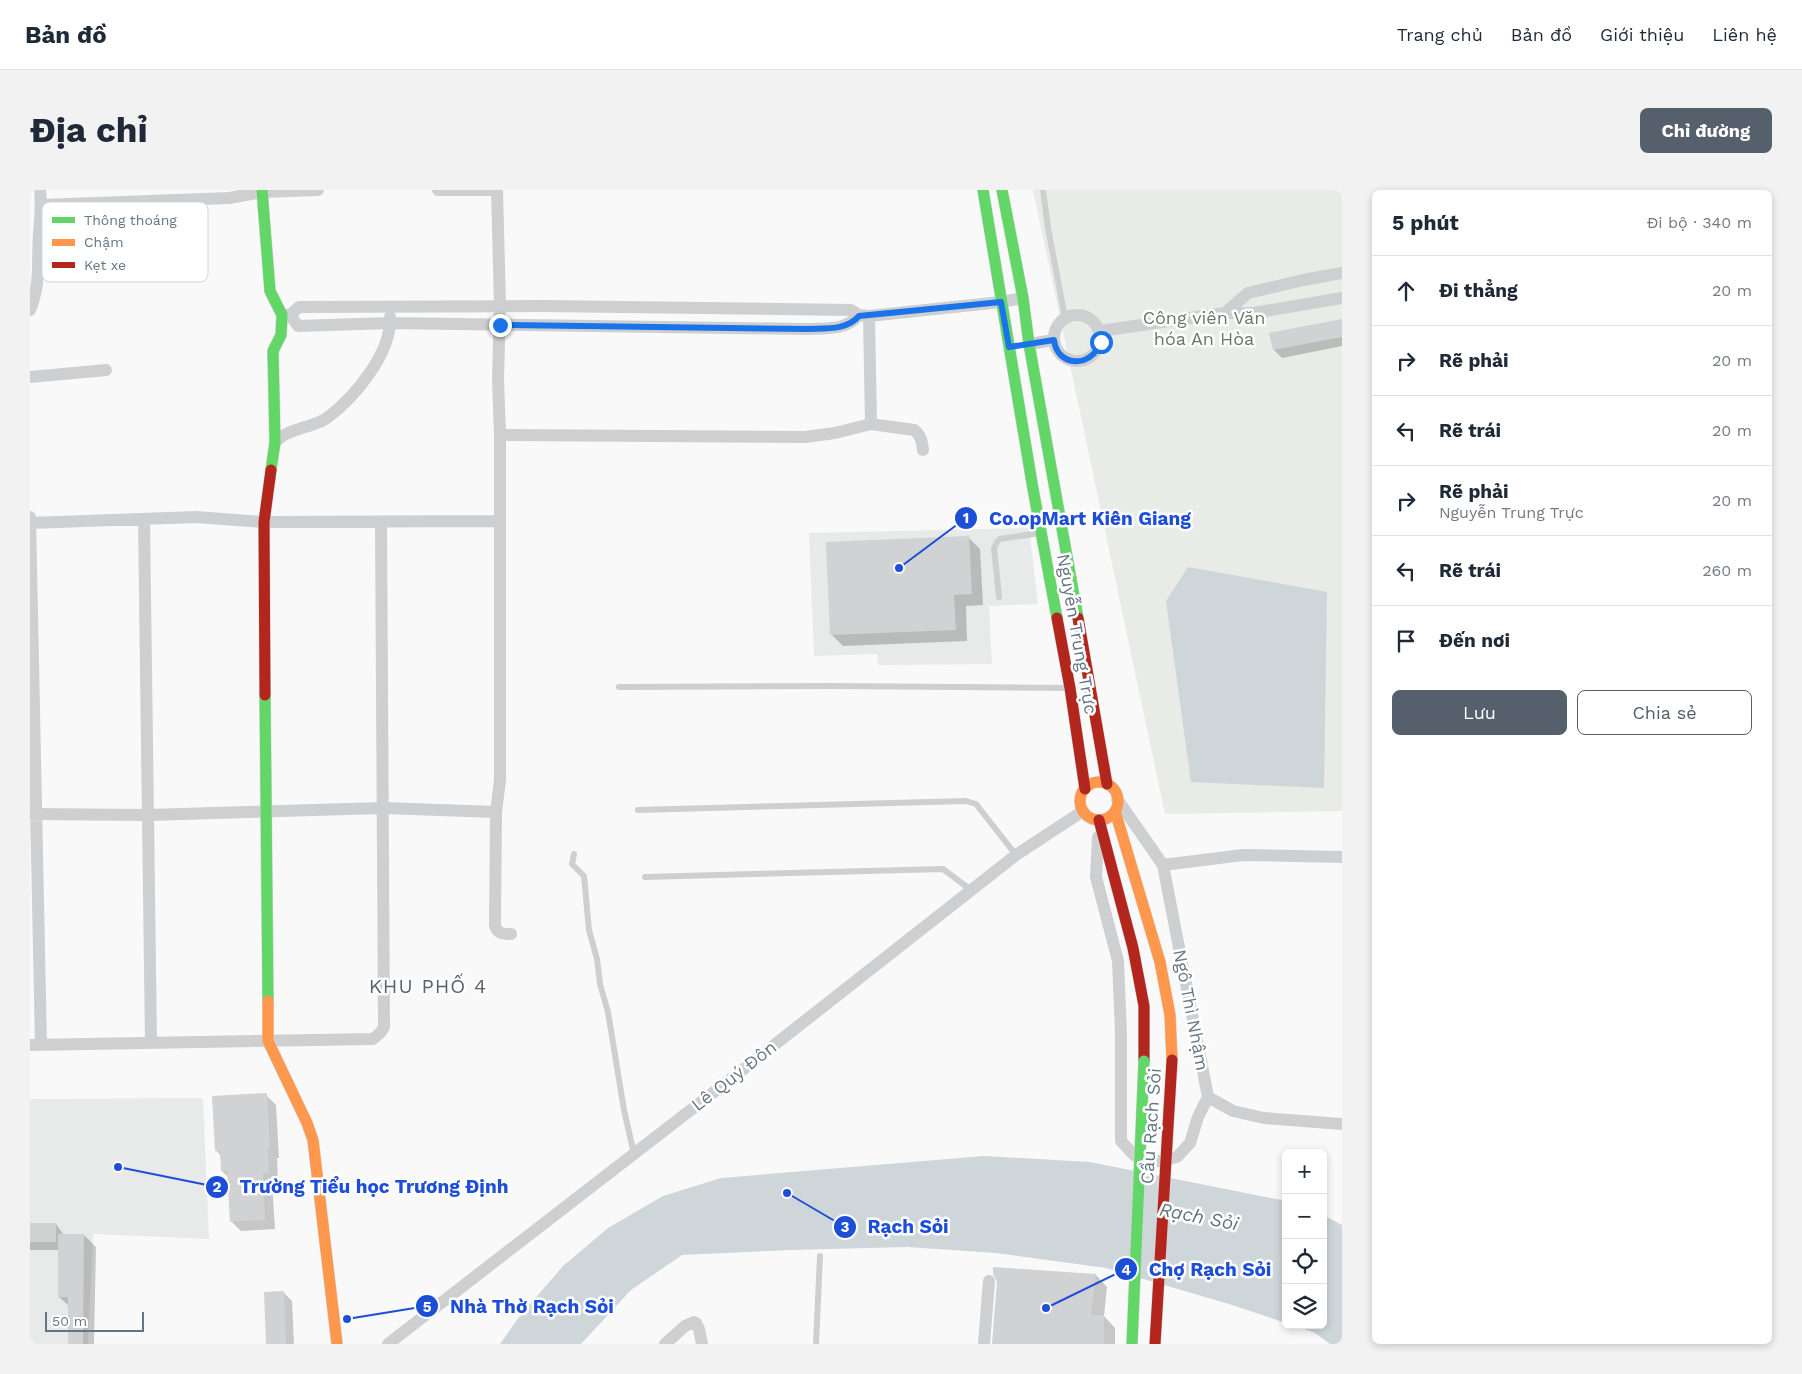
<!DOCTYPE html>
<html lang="vi">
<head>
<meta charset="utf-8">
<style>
	body { margin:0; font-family:"Work Sans",sans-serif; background:#f2f2f3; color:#1f2937 }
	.controls { position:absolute; right:15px; bottom:15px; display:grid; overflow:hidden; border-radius:8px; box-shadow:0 2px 8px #0003 }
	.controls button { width:45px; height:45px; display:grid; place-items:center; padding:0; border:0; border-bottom:1px solid #e0e1e3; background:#fff; color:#1f2937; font:25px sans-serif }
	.scale { position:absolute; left:15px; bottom:12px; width:99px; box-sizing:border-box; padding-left:5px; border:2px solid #657683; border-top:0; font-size:14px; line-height:18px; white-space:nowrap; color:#657683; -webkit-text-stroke:4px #fff; paint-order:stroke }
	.stop { position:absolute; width:15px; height:15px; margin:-11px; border:4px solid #1a73e8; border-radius:50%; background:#fff }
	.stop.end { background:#1a73e8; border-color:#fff; box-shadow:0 1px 5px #0008 }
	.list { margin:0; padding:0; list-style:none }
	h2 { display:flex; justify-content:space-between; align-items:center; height:65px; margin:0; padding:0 20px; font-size:21px }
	h2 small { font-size:16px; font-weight:400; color:#747a83 }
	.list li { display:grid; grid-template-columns:32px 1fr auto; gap:15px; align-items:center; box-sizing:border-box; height:70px; padding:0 20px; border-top:1px solid #e0e1e3 }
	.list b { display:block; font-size:19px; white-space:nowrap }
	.list p { margin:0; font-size:16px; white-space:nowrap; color:#747a83 }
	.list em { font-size:16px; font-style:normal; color:#747a83 }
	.actions { display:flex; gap:10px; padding:15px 20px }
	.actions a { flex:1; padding:11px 0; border:1px solid #56606c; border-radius:8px; text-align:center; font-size:18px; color:#56606c }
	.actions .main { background:#56606c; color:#fff }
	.icon { flex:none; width:28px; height:28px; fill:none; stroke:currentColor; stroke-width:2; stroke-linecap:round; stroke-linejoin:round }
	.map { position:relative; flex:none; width:1312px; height:1154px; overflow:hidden; border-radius:8px }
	header { display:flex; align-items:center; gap:30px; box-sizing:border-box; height:70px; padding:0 25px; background:#fff; border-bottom:1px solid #e0e1e3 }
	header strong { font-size:24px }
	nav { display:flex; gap:28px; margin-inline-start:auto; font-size:18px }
	.intro { display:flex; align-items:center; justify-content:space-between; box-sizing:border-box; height:120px; padding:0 30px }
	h1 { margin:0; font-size:35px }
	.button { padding:12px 22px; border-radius:8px; background:#56606c; color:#fff; font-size:18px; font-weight:700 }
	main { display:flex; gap:30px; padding:0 30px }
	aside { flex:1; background:#fff; border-radius:8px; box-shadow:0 2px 8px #0003 }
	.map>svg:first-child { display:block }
	.built { fill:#e8e9e9 }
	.green { fill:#e8ebe6 }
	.water { fill:#ced6d9 }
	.shadow { fill:#0003 }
	.building { fill:#d0d2d3 }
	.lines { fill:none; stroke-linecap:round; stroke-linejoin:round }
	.fast-casing { stroke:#d5d6d7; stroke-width:12 }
	.slow-casing { stroke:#d5d6d7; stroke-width:12 }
	.jam-casing { stroke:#d5d6d7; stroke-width:12 }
	.lane { stroke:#cecfd0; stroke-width:6 }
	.street { stroke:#cecfd0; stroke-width:12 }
	.fast { stroke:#63d668; stroke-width:11 }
	.slow { stroke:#ff974d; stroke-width:11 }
	.jam { stroke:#b3261e; stroke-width:11 }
	.fast-bridge-casing { stroke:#d5d6d7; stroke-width:12; stroke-linecap:butt }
	.jam-bridge-casing { stroke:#d5d6d7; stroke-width:12; stroke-linecap:butt }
	.fast-bridge { stroke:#63d668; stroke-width:11 }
	.jam-bridge { stroke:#b3261e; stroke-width:11 }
	.route { stroke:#1a73e8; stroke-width:6 }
	.labels { text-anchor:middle; stroke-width:5; stroke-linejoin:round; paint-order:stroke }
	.park-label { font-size:18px; fill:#687a64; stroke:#fff }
	.street-label { font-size:18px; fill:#657683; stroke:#fff }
	.water-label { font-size:19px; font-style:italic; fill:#60757c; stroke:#fff }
	.quarter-label { font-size:20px; letter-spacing:1px; fill:#57646e; stroke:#fff }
	.key { fill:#fff; stroke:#d1d6da; stroke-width:1 }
	.key-label { font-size:14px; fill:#657683 }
	.leader { fill:none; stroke:#1d4ed8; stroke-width:2 }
	.callout-dot { fill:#1d4ed8; stroke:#fff; stroke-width:2 }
	.mark-label { font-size:15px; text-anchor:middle; font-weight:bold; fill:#fff }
	.callout-label { font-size:19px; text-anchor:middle; font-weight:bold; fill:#1d4ed8; stroke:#fff; stroke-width:5; stroke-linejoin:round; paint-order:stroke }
</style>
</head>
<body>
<header>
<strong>Bản đồ</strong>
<nav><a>Trang chủ</a><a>Bản đồ</a><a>Giới thiệu</a><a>Liên hệ</a></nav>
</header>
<div class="intro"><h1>Địa chỉ</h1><a class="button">Chỉ đường</a></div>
<main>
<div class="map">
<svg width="1312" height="1154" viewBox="0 0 1312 1154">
	<rect width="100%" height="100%" fill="#f9f9f9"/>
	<!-- built -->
	<path class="built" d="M999,338L1008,414L959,416L962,474L848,475L847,464L784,466L779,343Z
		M173,908L179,1049L63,1044L58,1154H0V909Z"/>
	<!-- green -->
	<path class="green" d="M1003,0H1312V621L1135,624Z"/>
	<!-- water -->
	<path class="water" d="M1158,377L1297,402L1294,598L1161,592L1136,411Z
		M954,966L1060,972L1256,1011V1133L1199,1114L1076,1078L966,1063L878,1057L760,1060L652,1065L601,1100L551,1154H470L489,1127L533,1076L578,1038L633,1006L691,988Z
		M1293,1025L1312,1035V1154H1300L1285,1143L1263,1135H1293Z"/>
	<!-- shadow -->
	<path class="shadow" d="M1312,130V156L1252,168L1244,160Z
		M939,348L950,359L953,415L936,416L937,451L813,456L801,444Z
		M236,905L246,915L249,968H247L248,992L242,993L245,1039L211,1041L201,1031L198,987L192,981L191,966L186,960Z
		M0,1034H26L34,1045H54L66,1057L64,1154H39L40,1117L29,1107V1060H0Z
		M1066,1085L1077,1097L1074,1126L1085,1138V1154H963Z
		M254,1103L262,1111L264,1154H237Z"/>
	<!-- building -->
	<path class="building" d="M1312,129V147L1243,160L1239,143Z
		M939,346L942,404L924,405L926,440L800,445L796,352Z
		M237,903L240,958L238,959L239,983H233L235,1030L200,1032L197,981H191L190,961H185L182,906Z
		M0,1033H26V1052H0Z
		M28,1044H54L53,1154H38V1107H28Z
		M963,1077L1066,1084L1061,1125H1074V1154H962L967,1092L963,1084Z
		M254,1101L256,1154H236L234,1102Z"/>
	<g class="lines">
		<defs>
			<path id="fast" d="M232,0L240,101L252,125L251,145L243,161L245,252L241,280
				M953,0L1003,299L1027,428
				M972,0L993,108L999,154L1048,428
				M235,505L238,811"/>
			<path id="slow" d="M1050 611a19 19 0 1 1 38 0a19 19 0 1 1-38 0Z
				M1085,621L1130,772L1140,825L1142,870
				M238,811V851L277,933L283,950L307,1154"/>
			<path id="jam" d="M1027,428L1040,498L1055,599
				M1048,428L1077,594
				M235,505L234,332L241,280
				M1069,630L1103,758L1114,816V871"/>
		</defs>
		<!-- fast casing -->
		<use href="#fast" class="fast-casing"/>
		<!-- slow casing -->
		<use href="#slow" class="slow-casing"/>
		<!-- jam casing -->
		<use href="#jam" class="jam-casing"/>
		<!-- lane -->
		<path class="lane" d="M1013,0L1018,38L1035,128
			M969,407L964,358L967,352L970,349L1010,343
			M589,497L802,496L1038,498
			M608,620L936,611L946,614L986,665
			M544,664L542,674L554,686L559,740L567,769L570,794L578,822L594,920L604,964
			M615,687L913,679L941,700
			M786,1154L790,1066"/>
		<!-- street -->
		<path class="street" d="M408,0H467
			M467,0L470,116L468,189L470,245V590L466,622L465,736C468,744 473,744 481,744
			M12,15L199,8L232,2L288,0
			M0,120C11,95 7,69 9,43C10,28 12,15 10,0
			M1195,123L1218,103L1273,90L1312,83
			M1024 148a23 23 0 1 1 46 0a23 23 0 1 1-46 0Z
			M252,125H260L269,117L513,116L821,120L829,125L839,126L971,112L993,108
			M260,125L268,136L360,133L776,139C795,138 816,141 829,125
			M1070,141L1195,123H1224L1312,108
			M999,154L1024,150
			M0,187L76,180
			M841,234L884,240C891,245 892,252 893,260
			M470,245L775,247L805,243L841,234L839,126
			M245,252C249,249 253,245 258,243C271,237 285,236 297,228C324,208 362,163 360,127
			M0,327L11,855
			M114,329L121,852
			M0,333L166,327L234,332L469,331
			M1087,609L1133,675L1178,907L1203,921L1234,928L1312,934
			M0,624L118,625L353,618L466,622
			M1068,647L1066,687L1088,771L1091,843V951L1104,965L1115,972L1130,971L1147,967L1160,953L1168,927L1178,907
			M1133,675L1213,665L1312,667
			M0,855L343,849L351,842L354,837L351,332
			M358,1154L715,878L986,665L1053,621
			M635,1154L655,1136L664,1132L666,1133L669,1139L672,1154
			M954,1154L959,1091"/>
		<!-- fast -->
		<use href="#fast" class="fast"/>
		<!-- slow -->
		<use href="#slow" class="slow"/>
		<!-- jam -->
		<use href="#jam" class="jam"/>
		<defs>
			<path id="fast-bridge" d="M1102,1154L1114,871"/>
			<path id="jam-bridge" d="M1125,1154L1142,870"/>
		</defs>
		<!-- fast-bridge casing -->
		<use href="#fast-bridge" class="fast-bridge-casing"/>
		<!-- jam-bridge casing -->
		<use href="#jam-bridge" class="jam-bridge-casing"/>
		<!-- fast-bridge -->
		<use href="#fast-bridge" class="fast-bridge"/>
		<!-- jam-bridge -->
		<use href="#jam-bridge" class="jam-bridge"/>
	</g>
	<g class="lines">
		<!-- route -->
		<path class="route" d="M470,135L776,139C795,138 816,141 829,126L971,112L979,157L1024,150C1027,177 1061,179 1071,152"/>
	</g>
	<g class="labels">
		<!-- park labels -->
		<g class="park-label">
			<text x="1174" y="134">Công viên Văn<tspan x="1174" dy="21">hóa An Hòa</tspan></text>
		</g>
		<!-- street labels -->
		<g class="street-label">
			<text transform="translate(1047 444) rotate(80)" y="6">Nguyễn Trung Trực</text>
			<text transform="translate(1161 820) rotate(79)" y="6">Ngô Thì Nhậm</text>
			<text transform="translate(704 886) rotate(-38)" y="6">Lê Quý Đôn</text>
			<text transform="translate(1121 936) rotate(-86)" y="6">Cầu Rạch Sỏi</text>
		</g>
		<!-- water labels -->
		<g class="water-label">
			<text transform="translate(1169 1026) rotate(11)" y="7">Rạch Sỏi</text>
		</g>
		<!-- quarter labels -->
		<g class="quarter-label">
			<text x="398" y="803">KHU PHỐ 4</text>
		</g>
	</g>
	<!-- legend -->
	<rect x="12" y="12" width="166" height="80" rx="8" class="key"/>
	<rect x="22" y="27" width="23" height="6" fill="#63d668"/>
	<rect x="22" y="49" width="23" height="7" fill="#ff974d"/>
	<rect x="22" y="72" width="23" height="6" fill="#b3261e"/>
	<g class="key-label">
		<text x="54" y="35">Thông thoáng</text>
		<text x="54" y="57">Chậm</text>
		<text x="54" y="80">Kẹt xe</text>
	</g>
	<!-- callouts -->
	<path class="leader" d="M869 378L936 328M88 977L187 997M757 1003L815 1037M1016 1118L1096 1079M317 1129L397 1116"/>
	<g class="callout-dot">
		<circle cx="869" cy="378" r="5"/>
		<circle cx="88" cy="977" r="5"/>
		<circle cx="757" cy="1003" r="5"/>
		<circle cx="1016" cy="1118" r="5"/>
		<circle cx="317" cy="1129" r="5"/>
		<circle cx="936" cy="328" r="12"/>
		<circle cx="187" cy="997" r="12"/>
		<circle cx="815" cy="1037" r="12"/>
		<circle cx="1096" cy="1079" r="12"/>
		<circle cx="397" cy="1116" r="12"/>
	</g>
	<g class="mark-label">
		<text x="936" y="333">1</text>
		<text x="187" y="1002">2</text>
		<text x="815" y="1042">3</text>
		<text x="1096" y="1085">4</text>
		<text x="397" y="1122">5</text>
	</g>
	<g class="callout-label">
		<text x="1060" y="335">Co.opMart Kiên Giang</text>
		<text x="344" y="1003">Trường Tiểu học Trương Định</text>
		<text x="878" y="1043">Rạch Sỏi</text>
		<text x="1180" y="1086">Chợ Rạch Sỏi</text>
		<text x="502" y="1123">Nhà Thờ Rạch Sỏi</text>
	</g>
</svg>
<div class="controls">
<button>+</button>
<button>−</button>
<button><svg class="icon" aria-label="locate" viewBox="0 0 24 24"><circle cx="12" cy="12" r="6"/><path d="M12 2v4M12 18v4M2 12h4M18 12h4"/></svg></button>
<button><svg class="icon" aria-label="layers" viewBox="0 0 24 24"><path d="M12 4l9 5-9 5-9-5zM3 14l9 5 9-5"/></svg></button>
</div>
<div class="scale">50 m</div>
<div class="stop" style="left:1071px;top:152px"></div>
<div class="stop end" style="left:470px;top:135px"></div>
</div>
<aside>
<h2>5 phút<small>Đi bộ · 340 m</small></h2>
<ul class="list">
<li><svg class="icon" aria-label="ahead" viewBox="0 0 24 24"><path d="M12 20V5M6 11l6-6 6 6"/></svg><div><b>Đi thẳng</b></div><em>20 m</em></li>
<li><svg class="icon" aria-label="right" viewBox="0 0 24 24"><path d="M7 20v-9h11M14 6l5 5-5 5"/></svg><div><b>Rẽ phải</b></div><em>20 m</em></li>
<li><svg class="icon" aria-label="left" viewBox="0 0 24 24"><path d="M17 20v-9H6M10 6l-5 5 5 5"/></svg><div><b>Rẽ trái</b></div><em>20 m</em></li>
<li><svg class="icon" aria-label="right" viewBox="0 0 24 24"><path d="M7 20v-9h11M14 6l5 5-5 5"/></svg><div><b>Rẽ phải</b><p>Nguyễn Trung Trực</p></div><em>20 m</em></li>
<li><svg class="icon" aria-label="left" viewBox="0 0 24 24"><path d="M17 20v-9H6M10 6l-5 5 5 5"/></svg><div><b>Rẽ trái</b></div><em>260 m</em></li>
<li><svg class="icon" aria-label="arrive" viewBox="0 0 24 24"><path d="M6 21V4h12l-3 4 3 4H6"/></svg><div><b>Đến nơi</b></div></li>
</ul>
<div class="actions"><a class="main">Lưu</a><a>Chia sẻ</a></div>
</aside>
</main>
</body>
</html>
